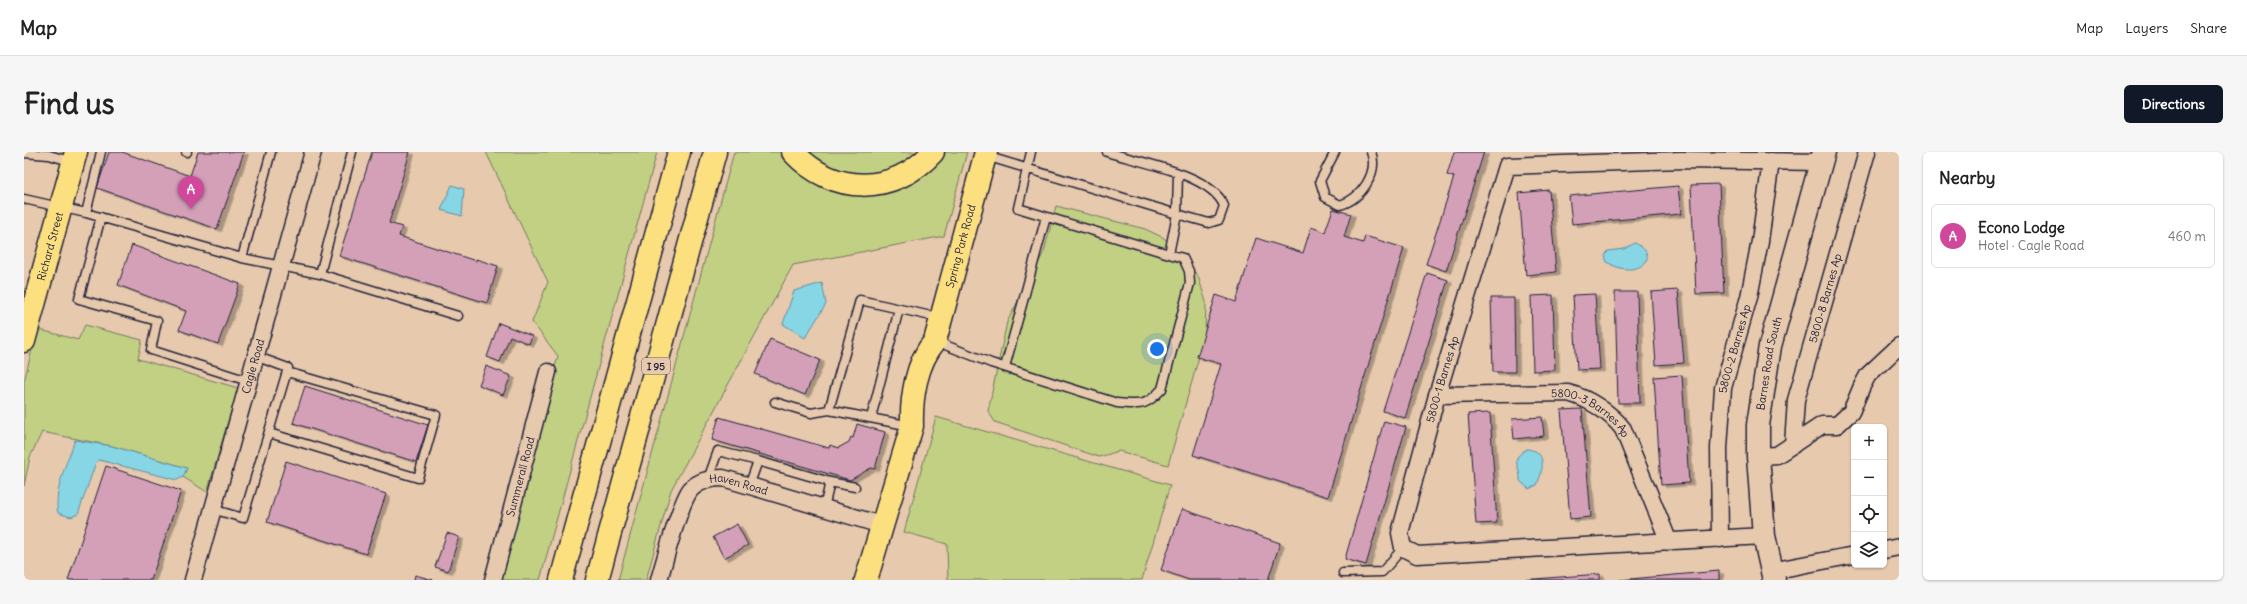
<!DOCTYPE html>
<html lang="en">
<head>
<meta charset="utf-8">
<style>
	body { margin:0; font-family:Delius,sans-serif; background:#f6f6f6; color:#222 }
	.controls { position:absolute; right:12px; bottom:12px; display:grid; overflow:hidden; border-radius:6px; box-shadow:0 1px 3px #0004 }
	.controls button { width:36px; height:36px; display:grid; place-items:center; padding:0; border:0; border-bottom:1px solid #e0e0e0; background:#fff; color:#222; font:20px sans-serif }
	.you { position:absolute; left:1133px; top:197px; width:14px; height:14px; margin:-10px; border:3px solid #fff; border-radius:50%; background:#1a73e8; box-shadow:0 0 0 6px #1a73e833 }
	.badge { display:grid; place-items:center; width:26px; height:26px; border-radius:50%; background:#111827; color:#fff; font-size:13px; font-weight:700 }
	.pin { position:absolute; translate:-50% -33px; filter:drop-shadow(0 1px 2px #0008) }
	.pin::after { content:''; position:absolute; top:21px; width:14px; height:12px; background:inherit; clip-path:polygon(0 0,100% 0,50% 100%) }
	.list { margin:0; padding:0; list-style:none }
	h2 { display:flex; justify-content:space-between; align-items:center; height:52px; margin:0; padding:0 16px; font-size:17px }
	h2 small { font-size:13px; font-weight:400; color:#767676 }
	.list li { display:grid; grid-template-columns:26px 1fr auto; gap:12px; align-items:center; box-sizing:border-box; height:64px; margin:0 8px 8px; padding:0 8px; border:1px solid #e0e0e0; border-radius:6px }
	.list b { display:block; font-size:15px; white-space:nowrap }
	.list p { margin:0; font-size:13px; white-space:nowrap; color:#767676 }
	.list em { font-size:13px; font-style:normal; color:#767676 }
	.icon { flex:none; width:22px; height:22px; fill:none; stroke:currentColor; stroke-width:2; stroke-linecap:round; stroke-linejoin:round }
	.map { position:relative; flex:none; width:1875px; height:428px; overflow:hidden; border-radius:6px }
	header { display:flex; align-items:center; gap:24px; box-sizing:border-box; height:56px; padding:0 20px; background:#fff; border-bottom:1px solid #e0e0e0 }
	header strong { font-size:19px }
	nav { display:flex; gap:22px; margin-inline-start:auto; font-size:14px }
	.intro { display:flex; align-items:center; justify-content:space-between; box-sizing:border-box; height:96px; padding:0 24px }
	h1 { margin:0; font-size:28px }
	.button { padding:10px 18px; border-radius:6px; background:#111827; color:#fff; font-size:14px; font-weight:700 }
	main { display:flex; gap:24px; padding:0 24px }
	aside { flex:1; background:#fff; border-radius:6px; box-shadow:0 1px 3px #0004 }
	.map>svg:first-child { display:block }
	.green { fill:#c2d084; stroke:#727960 }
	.water { fill:#87d6e5; stroke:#5f8ea1 }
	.building { fill:#d4a0b8; stroke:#22223b; filter:url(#shadow) }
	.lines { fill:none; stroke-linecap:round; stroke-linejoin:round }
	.lane-casing { stroke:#22223b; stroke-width:11 }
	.street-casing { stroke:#22223b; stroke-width:19 }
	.secondary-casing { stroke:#22223b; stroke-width:25 }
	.primary-casing { stroke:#22223b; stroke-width:25 }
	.highway-casing { stroke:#22223b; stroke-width:25 }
	.lane { stroke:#e7c9ad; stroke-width:8 }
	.street { stroke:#e7c9ad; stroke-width:16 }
	.secondary { stroke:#e7c9ad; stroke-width:22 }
	.primary { stroke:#fce080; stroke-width:22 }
	.highway { stroke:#fce080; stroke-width:22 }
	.labels { text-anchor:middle; stroke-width:3; stroke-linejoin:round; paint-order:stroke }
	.shield { fill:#e7c9ad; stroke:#5d545d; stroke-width:1 }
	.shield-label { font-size:10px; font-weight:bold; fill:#22223b }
	.street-label { font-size:11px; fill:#22223b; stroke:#e7c9ad }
</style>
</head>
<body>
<header>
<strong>Map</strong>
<nav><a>Map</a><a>Layers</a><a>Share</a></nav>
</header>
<div class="intro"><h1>Find us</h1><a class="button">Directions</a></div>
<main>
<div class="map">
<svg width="1875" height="428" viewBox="0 0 1875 428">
	<defs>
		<filter id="shadow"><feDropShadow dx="4.5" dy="2.5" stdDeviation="0" flood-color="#0004"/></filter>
	</defs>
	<rect width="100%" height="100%" fill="#e7c9ad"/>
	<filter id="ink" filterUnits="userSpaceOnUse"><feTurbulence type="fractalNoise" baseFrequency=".025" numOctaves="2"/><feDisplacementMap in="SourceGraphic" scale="8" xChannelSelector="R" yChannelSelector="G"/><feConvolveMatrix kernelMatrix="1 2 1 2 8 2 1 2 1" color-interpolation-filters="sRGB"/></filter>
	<g filter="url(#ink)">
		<!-- green -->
		<path class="green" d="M462,0H633L516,428H471L534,204L508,170L524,130Z
			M710,0H760L845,42L917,0H943L920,84L769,113L647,338L622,428H594Z
			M782,0H897C889,6 879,15 869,19C834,30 811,17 782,0Z
			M1032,54L1121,77L1140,86L1174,124L1182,150L1181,184L1144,313L1095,299L1075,305L971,270L964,259L983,170L1020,100Z
			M61,173L118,188L114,207L214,236L183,340L159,325L163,316L88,294L18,280L6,305L0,334V230L13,177L54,188Z
			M912,265L1146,333L1118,428H924L923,392L880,380Z"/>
		<!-- water -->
		<path class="water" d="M428,33L440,37L438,64L417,58Z
			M1611,91C1640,105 1612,129 1583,110L1581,104L1584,99L1600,97Z
			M798,131L802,152L781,186L759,172L770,139Z
			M51,288L88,294L163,316L159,325L153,328L75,308L72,310L54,362L47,365L34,361C29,341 44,307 51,288Z
			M1503,297C1524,299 1519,318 1513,333L1505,337L1496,329C1497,313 1484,308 1503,297Z"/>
		<!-- building -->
		<path class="building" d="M85,0H98L166,24L174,0H220L193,77L73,36Z
			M348,0H386L365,71L378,75L375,84L452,109V107L474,114L463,151L315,104Z
			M1430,0H1460L1422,119L1402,112L1430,25L1423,23Z
			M1695,32L1700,141L1672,142L1667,33Z
			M1654,34L1657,62L1548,72L1545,44Z
			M1525,38L1532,120L1502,123L1495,41Z
			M1309,57L1327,62L1320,85L1339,91L1341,84L1380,96L1304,345L1169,303L1197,212L1173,205L1192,143L1212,150L1232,86L1279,101L1287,75L1301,80Z
			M108,93L216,132L194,192L155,178L162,159L94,133Z
			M1403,121L1424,128L1381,266L1359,259Z
			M1654,138L1660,211L1632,213L1627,140Z
			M1591,140H1613L1616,251H1594Z
			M1571,142L1576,217L1553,218L1549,143Z
			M1529,143L1531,218L1509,219L1507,144Z
			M1467,146H1490L1491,220H1469Z
			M475,171L508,184L505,192L486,184L476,210L463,205Z
			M746,187L796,208L781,243L731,222Z
			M462,214L487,224L479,243L455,233Z
			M1658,223L1665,331L1637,333L1630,225Z
			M281,234L404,273L392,310L269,271Z
			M1558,257L1567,365L1546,367L1537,258Z
			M1466,261L1473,371L1452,372L1444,262Z
			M695,265L805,296L806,293L814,296L825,290L827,285L829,286L833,272L861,280L851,317L847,316L826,328L688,288Z
			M1518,265L1520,284L1490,287L1488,267Z
			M1360,269L1382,275L1342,413L1321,407Z
			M262,309L362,342L342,402L243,370Z
			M82,314L157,339L127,428H44Z
			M1158,357L1256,391L1244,428H1165L1137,418Z
			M713,372L724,393L700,406L689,385Z
			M423,381L435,385L424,419L411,415Z
			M1695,419V428H1595Z
			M1576,422V428H1497Z
			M391,423L409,428H390Z"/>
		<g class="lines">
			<defs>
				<path id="lane" d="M162,0H163
					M1007,0L994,56L1145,102
					M1311,0L1296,29L1301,45L1316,53C1337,47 1355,21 1347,0
					M0,1L25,3L49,10
					M962,4L1153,62L1185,71L1195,68L1200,54C1188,22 1114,10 1083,0
					M0,47L62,61L218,106L296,122L328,0
					M62,61L77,0
					M77,65L55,147L133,169L127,198L224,229
					M218,106L247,0
					M296,122L434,164
					M911,189L967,211L1093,251C1117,253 1121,255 1138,237L1166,131L1165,119L1159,106L1145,102L1153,62L1154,21
					M981,215L1022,65
					M751,250L787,261L805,258L887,274
					M805,258L836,148L916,166
					M847,266L875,157
					M245,281L394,326L412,263L263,220
					M684,327L694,299L734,309
					M806,330L831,335
					M725,334L734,309L806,330L800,356
					M188,357L219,366L264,216L231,204
					M1319,421L1358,420L1379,396"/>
				<g id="street">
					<path id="s1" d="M1413,243L1544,241C1564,246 1587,261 1599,277L1645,390"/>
					<path id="s2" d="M1769,293L1772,248L1843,0"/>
					<path d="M1734,304L1753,303L1798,273H1813L1827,260L1838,234L1844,223L1875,194"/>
					<path id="s3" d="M1740,384L1393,403L1379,396L1376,381L1413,243L1483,14L1657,8L1797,10"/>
					<path id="s4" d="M1696,387L1695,296L1699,236L1725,145L1736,89L1747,9"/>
					<path d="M1860,398L1875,395"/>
					<path d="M1747,419L1830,403"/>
					<path id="s5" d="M169,428L289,0"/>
					<path id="s6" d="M469,428L524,220"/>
					<path id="s7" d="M635,428C640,410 657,348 667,337C676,328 687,326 699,326L857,373"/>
				</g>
				<g id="secondary">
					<path id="s8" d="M1750,428L1740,384L1734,304V273L1746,194L1800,0"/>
				</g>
				<g id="primary">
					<path id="s9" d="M0,189L52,0"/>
					<path id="s10" d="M842,428L888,274C887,246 892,211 911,189L962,0"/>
				</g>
				<path id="highway" d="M769,0C809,43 869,44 909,0
					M537,428L655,0
					M573,428L691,0"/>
			</defs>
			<!-- lane casing -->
			<use href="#lane" class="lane-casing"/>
			<!-- street casing -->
			<use href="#street" class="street-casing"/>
			<!-- secondary casing -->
			<use href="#secondary" class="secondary-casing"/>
			<!-- primary casing -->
			<use href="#primary" class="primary-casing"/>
			<!-- highway casing -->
			<use href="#highway" class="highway-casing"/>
			<!-- lane -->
			<use href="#lane" class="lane"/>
			<!-- street -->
			<use href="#street" class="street"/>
			<!-- secondary -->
			<use href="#secondary" class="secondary"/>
			<!-- primary -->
			<use href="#primary" class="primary"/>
			<!-- highway -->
			<use href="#highway" class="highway"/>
		</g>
	</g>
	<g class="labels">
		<!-- shield labels -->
		<rect class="shield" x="618" y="206" width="28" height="16" rx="3"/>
		<g class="shield-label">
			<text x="632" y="218">I 95</text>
		</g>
		<!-- street labels -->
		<g class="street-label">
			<text dy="4" stroke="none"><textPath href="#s9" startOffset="98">Richard Street</textPath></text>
			<text dy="4" stroke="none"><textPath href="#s10" startOffset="349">Spring Park Road</textPath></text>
			<text dy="4" stroke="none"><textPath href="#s2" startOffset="151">5800-8 Barnes Ap</textPath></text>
			<text dy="4" stroke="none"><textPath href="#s4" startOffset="192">5800-2 Barnes Ap</textPath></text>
			<text dy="4" stroke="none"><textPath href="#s8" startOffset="219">Barnes Road South</textPath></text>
			<text dy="4" stroke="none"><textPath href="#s5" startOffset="222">Cagle Road</textPath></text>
			<text dy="4" stroke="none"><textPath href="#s3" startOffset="538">5800-1 Barnes Ap</textPath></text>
			<text dy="4" stroke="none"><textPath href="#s1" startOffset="160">5800-3 Barnes Ap</textPath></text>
			<text dy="4" stroke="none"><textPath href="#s6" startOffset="107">Summerall Road</textPath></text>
			<text dy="4" stroke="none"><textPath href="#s7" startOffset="148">Haven Road</textPath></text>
		</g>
	</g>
</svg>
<div class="controls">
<button>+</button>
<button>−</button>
<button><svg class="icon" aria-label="locate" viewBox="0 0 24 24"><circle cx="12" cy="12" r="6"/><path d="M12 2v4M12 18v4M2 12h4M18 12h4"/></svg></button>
<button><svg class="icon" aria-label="layers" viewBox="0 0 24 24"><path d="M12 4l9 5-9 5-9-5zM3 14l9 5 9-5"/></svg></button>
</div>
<div class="you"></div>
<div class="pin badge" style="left:167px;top:57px;background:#d1479c">A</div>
</div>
<aside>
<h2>Nearby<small></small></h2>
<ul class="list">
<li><span class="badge" style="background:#d1479c">A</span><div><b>Econo Lodge</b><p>Hotel · Cagle Road</p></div><em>460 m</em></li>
</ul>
</aside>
</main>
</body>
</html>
